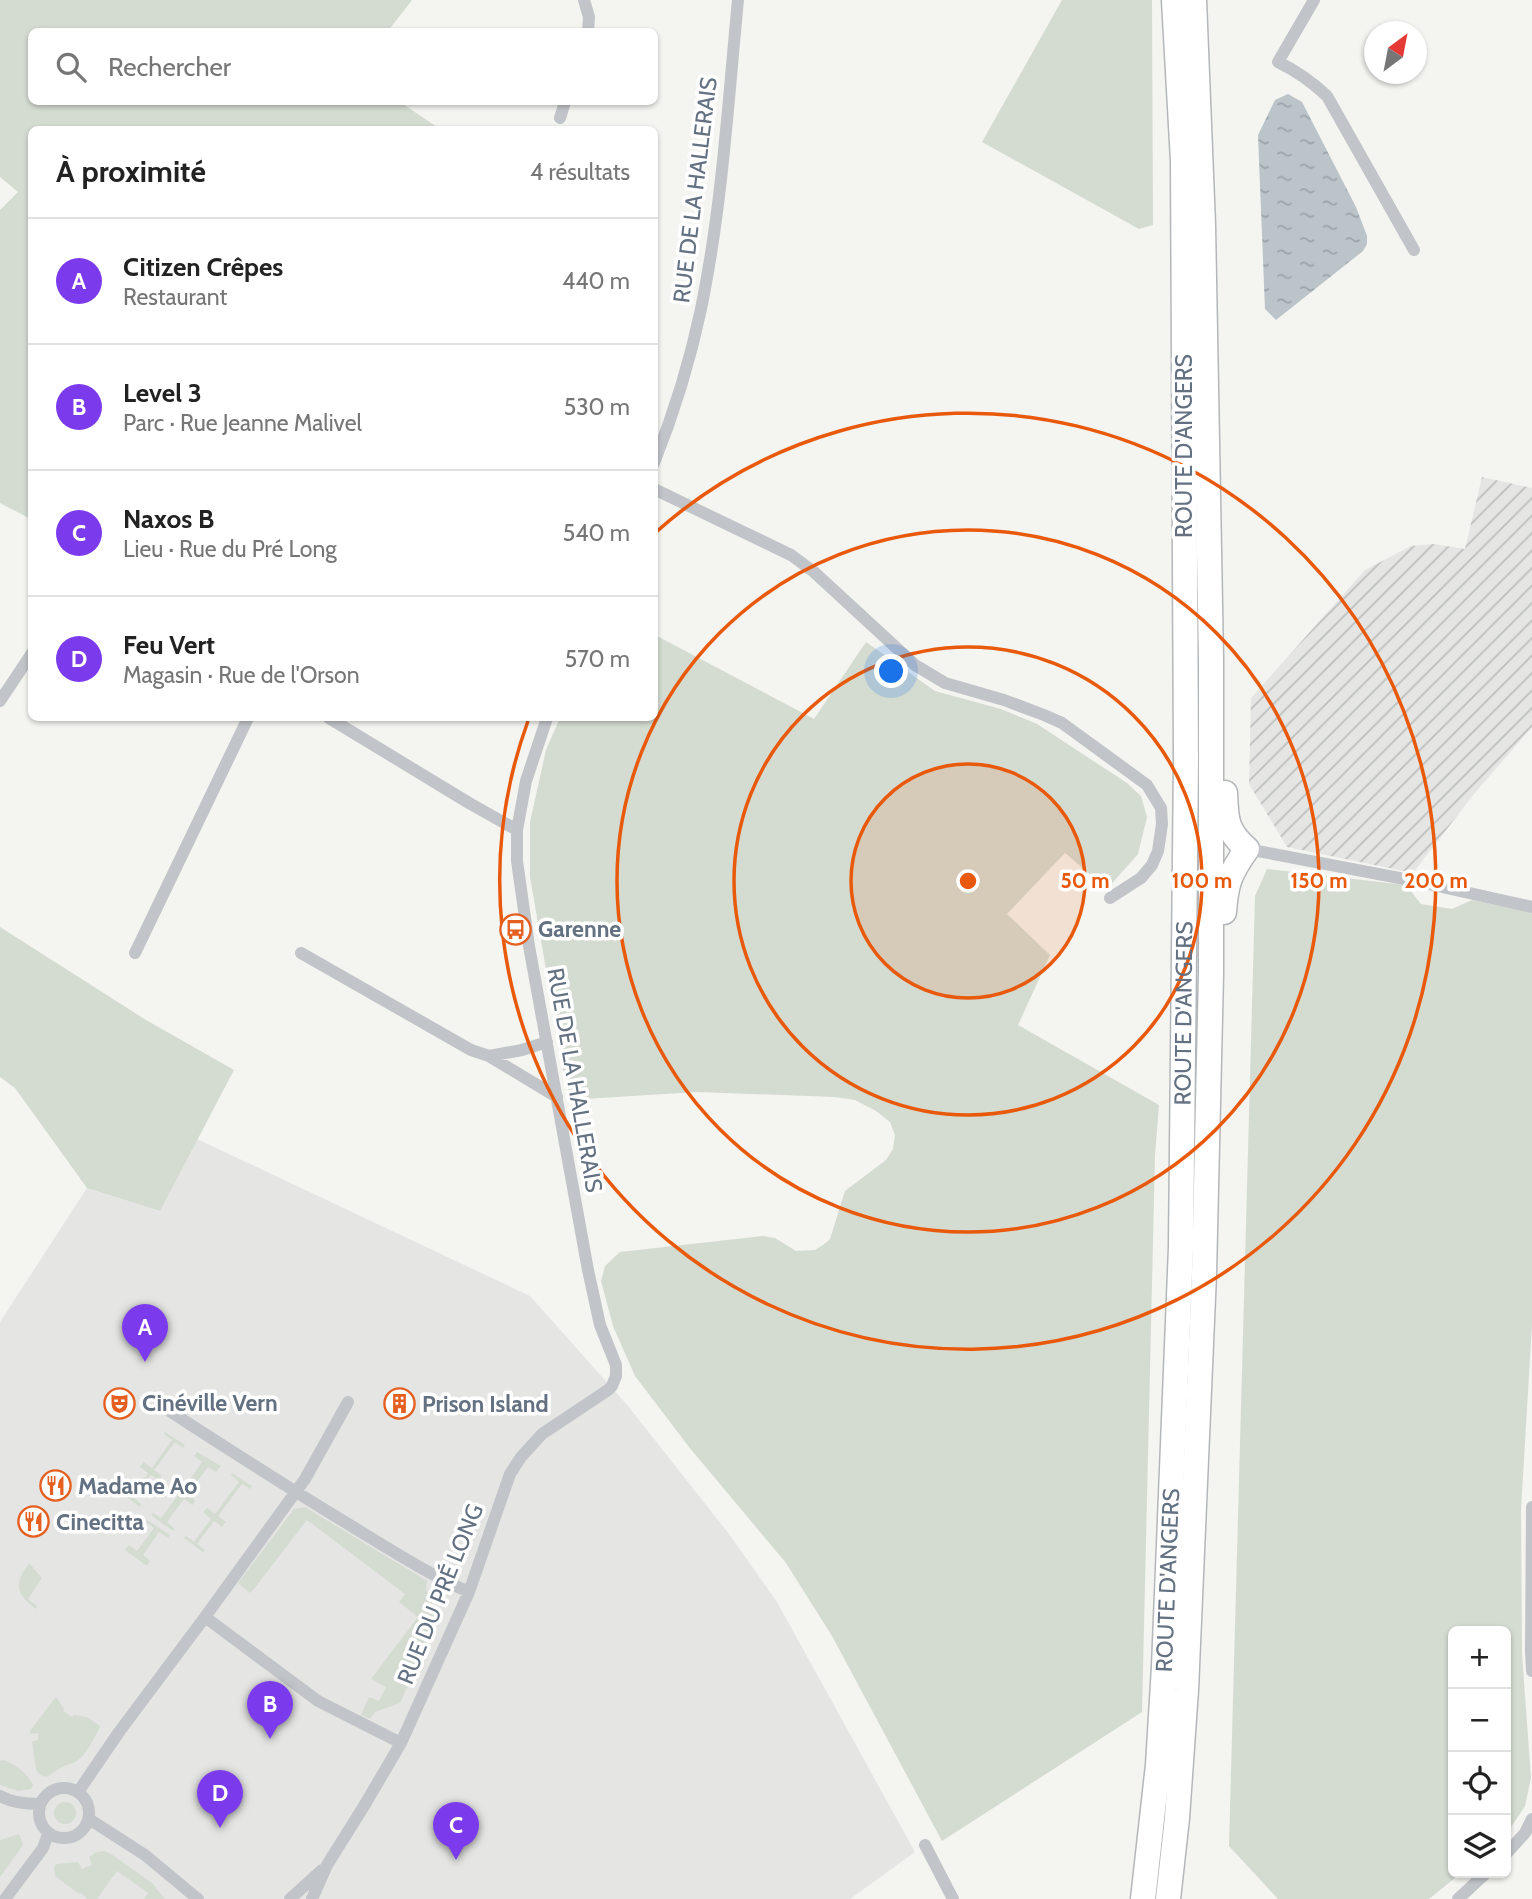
<!DOCTYPE html>
<html lang="fr">
<head>
<meta charset="utf-8">
<style>
	body { margin:0; font-family:Cabin,sans-serif; background:#f6f6f6; color:#222 }
	.controls { position:absolute; right:21px; bottom:21px; display:grid; overflow:hidden; border-radius:10px; box-shadow:0 2px 5px #0004 }
	.controls button { width:63px; height:63px; display:grid; place-items:center; padding:0; border:0; border-bottom:2px solid #e0e0e0; background:#fff; color:#222; font:35px sans-serif }
	.compass { position:absolute; left:1364px; top:21px; width:63px; height:63px; border-radius:50%; background:#fff; box-shadow:0 2px 5px #0004; rotate:32deg }
	.you { position:absolute; left:892px; top:672px; width:24px; height:24px; margin:-18px; border:5px solid #fff; border-radius:50%; background:#1a73e8; box-shadow:0 0 0 10px #1a73e833 }
	.badge { display:grid; place-items:center; width:46px; height:46px; border-radius:50%; background:#7c3aed; color:#fff; font-size:23px; font-weight:700 }
	.pin { position:absolute; translate:-50% -58px; filter:drop-shadow(0 2px 4px #0008) }
	.pin::after { content:''; position:absolute; top:37px; width:24px; height:21px; background:inherit; clip-path:polygon(0 0,100% 0,50% 100%) }
	.list { margin:0; padding:0; list-style:none }
	h2 { display:flex; justify-content:space-between; align-items:center; height:91px; margin:0; padding:0 28px; font-size:30px }
	h2 small { font-size:23px; font-weight:400; color:#767676 }
	.list li { display:grid; grid-template-columns:46px 1fr auto; gap:21px; align-items:center; box-sizing:border-box; height:126px; padding:0 28px; border-top:2px solid #e0e0e0 }
	.list b { display:block; font-size:26px; white-space:nowrap }
	.list p { margin:0; font-size:23px; white-space:nowrap; color:#767676 }
	.list em { font-size:23px; font-style:normal; color:#767676 }
	.icon { flex:none; width:38px; height:38px; fill:none; stroke:currentColor; stroke-width:2; stroke-linecap:round; stroke-linejoin:round }
	.map { position:relative; flex:none; width:1532px; height:1899px; overflow:hidden }
	.search { position:absolute; background:#fff; box-shadow:0 2px 5px #0004; left:28px; top:28px; width:630px; height:77px; display:flex; align-items:center; gap:18px; box-sizing:border-box; padding:0 24px; border-radius:10px; color:#767676; font-size:26px }
	.panel { position:absolute; background:#fff; box-shadow:0 2px 5px #0004; left:28px; top:126px; width:630px; height:595px; border-radius:10px }
	.map>svg:first-child { display:block }
	.built { fill:#e5e6e4 }
	.industrial { fill:url(#industrial-furrows) }
	.grass { fill:#d4dbd1 }
	.water { fill:url(#water-ripples) }
	.lines { fill:none; stroke-linecap:round; stroke-linejoin:round }
	.highway-casing { stroke:#b4b7ba; stroke-width:27 }
	.street { stroke:#c1c4c8; stroke-width:12 }
	.highway { stroke:#fff; stroke-width:24 }
	.ring { fill:none; stroke:#e8590c; stroke-width:3.5 }
	.labels { text-anchor:middle; stroke-width:7; stroke-linejoin:round; paint-order:stroke }
	.street-label { font-size:23px; fill:#637182; stroke:#fff }
	.poi-label { font-size:23px; font-weight:bold; fill:#637182; stroke:#fff; text-anchor:start }
	.centre { fill:#e8590c; stroke:#fff; stroke-width:3.5 }
	.ring-label { font-size:21px; text-anchor:middle; font-weight:bold; fill:#e8590c; stroke:#fff; stroke-width:7; stroke-linejoin:round; paint-order:stroke }
</style>
</head>
<body>
<div class="map">
<svg width="1532" height="1899" viewBox="0 0 1532 1899">
	<defs>
		<pattern id="industrial-furrows" width="10" height="10" patternUnits="userSpaceOnUse" patternTransform="scale(1.75)"><rect width="10" height="10" fill="#e5e6e4"/><path d="M-1 1l2-2M0 10L10 0M9 11l2-2" fill="none" stroke="#bdbfbe"/></pattern>
		<pattern id="water-ripples" width="26" height="14" patternUnits="userSpaceOnUse" patternTransform="scale(1.75)"><rect width="26" height="14" fill="#bac4c9"/><path d="M2 4q2-2 4 0t4 0M15 11q2-2 4 0t4 0" fill="none" stroke="#9ba4a9"/></pattern>
	</defs>
	<rect width="100%" height="100%" fill="#f4f4f0"/>
	<!-- built -->
	<path class="built" d="M197,1139L530,1296L628,1406L729,1534L777,1602L915,1852L850,1899H0V1322L87,1188L160,1211Z"/>
	<!-- industrial -->
	<path class="industrial" d="M1482,477L1532,488V727L1474,794L1413,873L1287,847L1249,784L1251,698L1365,570L1411,546L1434,544L1465,549Z"/>
	<!-- grass -->
	<path class="grass" d="M0,0H412L388,31L32,32V102H400L440,129L32,130L31,519L0,503V210L18,192L0,177Z
		M1062,0H1152L1153,225L1139,229L982,142Z
		M655,635L814,719L866,642L935,691L1001,709L1037,724L1127,783L1141,796L1147,817L1138,854L1107,889L1065,853L1007,914L1050,955L1018,1025L1159,1105L1155,1155L1142,1712L942,1841L832,1636L786,1563L689,1447L635,1376L613,1326L601,1281L605,1266L620,1252L763,1236L775,1238L796,1251L815,1250L823,1245L830,1239L845,1191L886,1160L893,1149L895,1135L890,1122L876,1111L855,1100L835,1097L697,1092L584,1099C569,1097 566,1088 564,1074C563,1067 561,1064 565,1057L555,1007L552,1004L530,877V822L546,750L560,718H654Z
		M1267,869L1406,885L1421,904L1452,909L1472,900L1532,912V1324L1521,1510L1522,1654L1531,1778L1525,1806L1506,1835V1631H1453V1873H1461L1429,1899H1278L1229,1846L1255,896Z
		M0,927L146,1020L234,1070L160,1211L87,1188L15,1088L0,1077Z
		M165,1432L185,1445L183,1448L175,1442L154,1470L162,1476L159,1480L151,1475L134,1498L141,1504L140,1507L121,1493L122,1491L131,1496L148,1473L140,1467L144,1462L152,1468L172,1440L164,1434Z
		M197,1452L221,1466L216,1472L208,1467L188,1494L195,1500L193,1505L184,1499L167,1522L175,1529L173,1531L151,1515L153,1513L161,1518L178,1495L170,1489L173,1484L182,1490L202,1462L194,1456Z
		M232,1473L252,1486L250,1489L242,1484L218,1516L226,1522L222,1527L214,1521L197,1544L205,1550L203,1552L184,1538L186,1536L194,1542L211,1519L203,1512L207,1508L215,1514L239,1482L231,1475Z
		M305,1507L427,1581L426,1589L438,1617L400,1703L375,1712L370,1719L361,1715L369,1697L379,1701L386,1687L371,1679L418,1617L399,1602L405,1594L307,1520L254,1589L250,1593L238,1583L294,1509Z
		M147,1520L170,1535L168,1538L159,1532L143,1555L150,1561L147,1566L125,1550L129,1545L137,1551L154,1528L146,1522Z
		M29,1563L42,1578L28,1599L37,1606L36,1609C15,1593 14,1584 29,1563Z
		M56,1697L64,1709L63,1711L72,1717L74,1715L87,1717L100,1726C97,1735 84,1758 75,1762C69,1765 64,1765 59,1769C49,1775 45,1782 36,1770L32,1741L38,1740V1733L30,1734V1731Z
		M3,1760C16,1764 27,1773 33,1785L31,1789L18,1791L0,1785V1761Z
		M54 1813a11 11 0 1 1 22 0a11 11 0 1 1-22 0Z
		M19,1834L23,1845L0,1877V1840Z
		M104,1851L111,1854L152,1883L165,1899H144L148,1893L117,1871L97,1899H87L81,1893L79,1894L55,1876L54,1867L56,1864L78,1862L82,1869L92,1865L89,1857L97,1852Z"/>
	<!-- water -->
	<path class="water" d="M1288,94L1302,102L1356,207L1367,236V244L1363,251L1276,320L1265,309L1258,135L1275,100Z"/>
	<g class="lines">
		<defs>
			<g id="highway">
				<path d="M1224,912C1226,883 1230,873 1247,849C1226,831 1226,819 1225,793"/>
				<path id="s1" d="M1143,1899L1158,1765L1164,1667L1181,1247L1186,759L1183,161L1174,0"/>
				<path d="M1168,1899L1177,1818L1186,1690L1204,1274L1211,974V659L1203,225L1194,0"/>
			</g>
		</defs>
		<!-- highway casing -->
		<use href="#highway" class="highway-casing"/>
		<!-- street -->
		<path class="street" d="M584,0L589,17L588,32
			M1314,0L1278,62C1297,71 1312,82 1327,96L1414,250
			M560,118L565,102
			M654,463C674,413 690,361 701,309C722,207 728,103 738,0
			M654,489L791,555L814,572L915,665L945,683L1004,700L1044,715L1062,723L1147,785L1161,808L1162,824L1158,851L1152,865L1141,878L1110,898
			M0,701L32,653
			M329,718L469,803L517,830
			M1247,849L1415,881L1532,907
			M135,953L248,718
			M301,953L471,1050L489,1056L557,1097
			M489,1056L522,1050L547,1042
			M171,1412C231,1451 292,1490 353,1527C391,1550 428,1574 469,1592
			M1532,1507L1531,1651L1532,1671
			M205,1617L318,1701L401,1743
			M39 1813a25 25 0 1 1 50 0a25 25 0 1 1-50 0Z
			M78,1792L119,1732L205,1617L305,1479L348,1402
			M0,1796C12,1803 26,1804 39,1804
			M89,1819L145,1855L198,1899
			M925,1845L953,1899
			M1506,1854L1525,1833L1532,1819
			M5,1899L43,1848L48,1834
			M290,1899L322,1870
			M312,1899L327,1865L364,1806L401,1743L469,1592L510,1474L521,1457L542,1434L608,1390L612,1386L616,1376V1365L600,1325L588,1270L529,946L517,861V830L526,781L547,718
			M1458,1899L1486,1873"/>
		<!-- highway -->
		<use href="#highway" class="highway"/>
	</g>
	<!-- distance rings -->
	<circle cx="968" cy="881" r="117" fill="#e8590c" fill-opacity=".12"/>
	<g class="ring">
		<circle cx="968" cy="881" r="117"/>
		<circle cx="968" cy="881" r="234"/>
		<circle cx="968" cy="881" r="351"/>
		<path d="M655 533A468 468 0 1 1 528 721"/>
	</g>
	<!-- icons -->
	<defs>
		<symbol id="bus-ring" viewBox="-11 -11 22 22"><circle r="9.5" fill="#fff" stroke="#e45f20" stroke-width="1.5"/><path d="M-5-6H5V4H4V6H2V4H-2V6H-4V4H-5ZM-3.5-4V0h7V-4ZM-3.5 1.2v1.5H-2V1.2ZM2 1.2v1.5H3.5V1.2Z" fill="#e45f20"/></symbol>
		<symbol id="theatre-ring" viewBox="-11 -11 22 22"><circle r="9.5" fill="#fff" stroke="#e45f20" stroke-width="1.5"/><path d="M-5-5.5Q0-4 5-5.5V0Q5 5 0 6Q-5 5-5 0ZM-3.3-2.5H-1v1.5H-3.3ZM1-2.5H3.3v1.5H1ZM-2.8 1Q0 5.5 2.8 1Z" fill="#e45f20"/></symbol>
		<symbol id="building-ring" viewBox="-11 -11 22 22"><circle r="9.5" fill="#fff" stroke="#e45f20" stroke-width="1.5"/><path d="M-4-6H4V6H1V3H-1V6H-4ZM-2.5-4.3h1.7v1.8h-1.7ZM.8-4.3h1.7v1.8H.8ZM-2.5-1h1.7V.8h-1.7ZM.8-1h1.7V.8H.8Z" fill="#e45f20"/></symbol>
		<symbol id="restaurant-ring" viewBox="-11 -11 22 22"><circle r="9.5" fill="#fff" stroke="#e45f20" stroke-width="1.5"/><path d="M-5-6h1v4h1v-4h1v4h1v-4h1v5L-1.5 .5V6h-2V.5L-5-1ZM5-6V6H3V1.5H1.5Q1.5-4 5-6Z" fill="#e45f20"/></symbol>
	</defs>
	<g fill-rule="evenodd">
		<use href="#bus-ring" x="498" y="912" width="35" height="35"/>
		<use href="#theatre-ring" x="102" y="1386" width="35" height="35"/>
		<use href="#building-ring" x="382" y="1386" width="35" height="35"/>
		<use href="#restaurant-ring" x="38" y="1468" width="35" height="35"/>
		<use href="#restaurant-ring" x="16" y="1504" width="35" height="35"/>
	</g>
	<g class="labels">
		<!-- street labels -->
		<g class="street-label">
			<text transform="translate(695 190) rotate(-83)" y="8">RUE DE LA HALLERAIS</text>
			<text transform="translate(1184 446) rotate(-90)" y="8">ROUTE D'ANGERS</text>
			<text dy="8" stroke="none"><textPath href="#s1" startOffset="887">ROUTE D'ANGERS</textPath></text>
			<text transform="translate(575 1080) rotate(80)" y="8">RUE DE LA HALLERAIS</text>
			<text dy="8" stroke="none"><textPath href="#s1" startOffset="320">ROUTE D'ANGERS</textPath></text>
			<text transform="translate(440 1594) rotate(-68)" y="8">RUE DU PRÉ LONG</text>
		</g>
		<!-- poi labels -->
		<g class="poi-label">
			<text x="538" y="937">Garenne</text>
			<text x="142" y="1411">Cinéville Vern</text>
			<text x="422" y="1412">Prison Island</text>
			<text x="78" y="1494">Madame Ao</text>
			<text x="56" y="1530">Cinecitta</text>
		</g>
	</g>
	<circle cx="968" cy="881" r="10" class="centre"/>
	<g class="ring-label">
		<text x="1085" y="888">50 m</text>
		<text x="1202" y="888">100 m</text>
		<text x="1319" y="888">150 m</text>
		<text x="1436" y="888">200 m</text>
	</g>
</svg>
<div class="controls">
<button>+</button>
<button>−</button>
<button><svg class="icon" aria-label="locate" viewBox="0 0 24 24"><circle cx="12" cy="12" r="6"/><path d="M12 2v4M12 18v4M2 12h4M18 12h4"/></svg></button>
<button><svg class="icon" aria-label="layers" viewBox="0 0 24 24"><path d="M12 4l9 5-9 5-9-5zM3 14l9 5 9-5"/></svg></button>
</div>
<svg class="compass" viewBox="-18 -18 36 36"><path d="M0-13l5 13h-10z" fill="#e53935"/><path d="M0 13l5-13h-10z" fill="#767676"/></svg>
<div class="you"></div>
<div class="pin badge" style="left:145px;top:1362px">A</div>
<div class="pin badge" style="left:270px;top:1739px">B</div>
<div class="pin badge" style="left:456px;top:1860px">C</div>
<div class="pin badge" style="left:220px;top:1828px">D</div>
<div class="search"><svg class="icon" aria-label="search" viewBox="0 0 24 24"><circle cx="10" cy="10" r="6"/><path d="M15 15l6 6"/></svg>Rechercher</div>
<section class="panel">
<h2>À proximité<small>4 résultats</small></h2>
<ul class="list">
<li><span class="badge">A</span><div><b>Citizen Crêpes</b><p>Restaurant</p></div><em>440 m</em></li>
<li><span class="badge">B</span><div><b>Level 3</b><p>Parc · Rue Jeanne Malivel</p></div><em>530 m</em></li>
<li><span class="badge">C</span><div><b>Naxos B</b><p>Lieu · Rue du Pré Long</p></div><em>540 m</em></li>
<li><span class="badge">D</span><div><b>Feu Vert</b><p>Magasin · Rue de l'Orson</p></div><em>570 m</em></li>
</ul>
</section>
</div>
</body>
</html>
